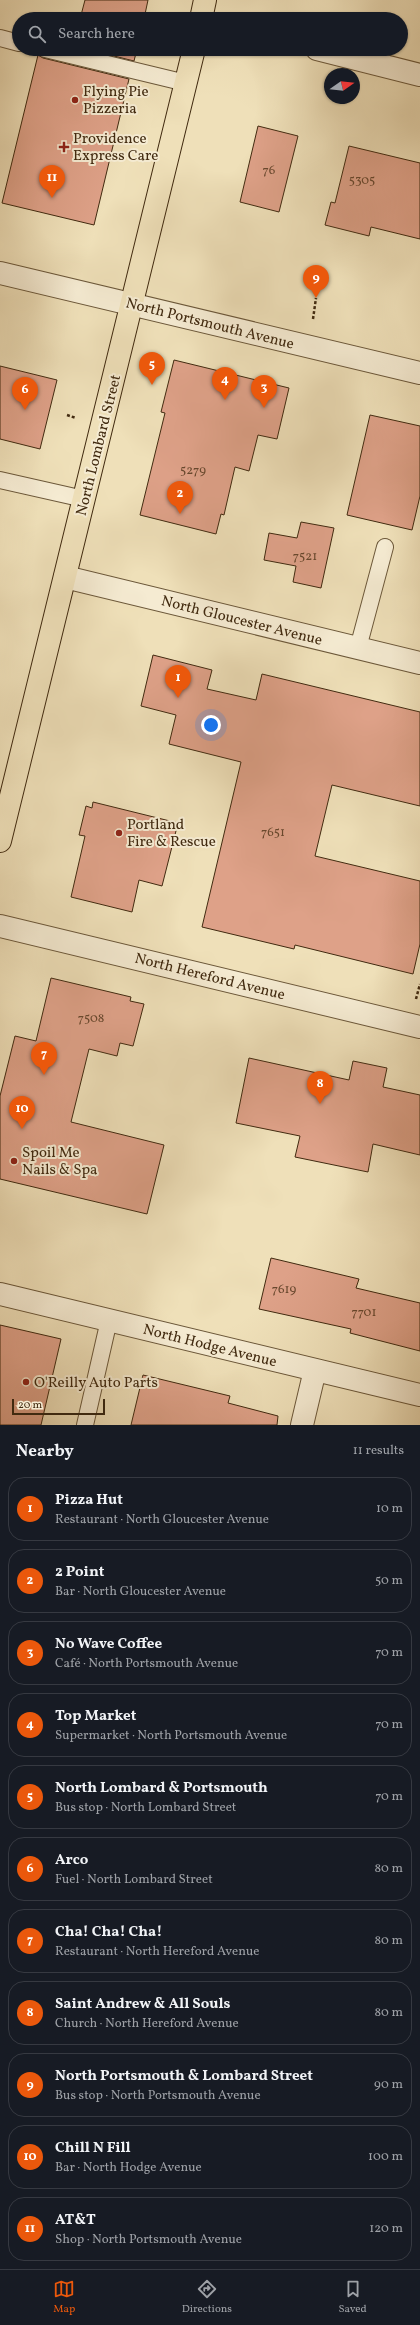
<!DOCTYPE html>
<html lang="en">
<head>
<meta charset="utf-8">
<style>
	body { margin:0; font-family:Vollkorn,serif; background:#242831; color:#f1f3f6 }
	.compass { position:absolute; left:324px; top:68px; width:36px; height:36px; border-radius:50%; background:#171b24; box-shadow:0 1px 3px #0004; rotate:76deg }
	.scale { position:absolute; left:12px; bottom:10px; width:93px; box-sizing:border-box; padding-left:4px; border:2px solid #412a10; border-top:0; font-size:11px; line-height:14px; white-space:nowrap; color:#412a10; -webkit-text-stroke:3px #f5ebd2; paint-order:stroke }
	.you { position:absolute; left:211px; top:725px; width:14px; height:14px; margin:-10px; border:3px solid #fff; border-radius:50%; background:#1a73e8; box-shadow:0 0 0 6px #1a73e833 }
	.badge { display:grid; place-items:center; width:26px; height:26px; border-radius:50%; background:#ea580c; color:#fff; font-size:13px; font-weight:700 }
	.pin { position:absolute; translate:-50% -33px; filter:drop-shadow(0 1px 2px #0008) }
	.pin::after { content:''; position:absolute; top:21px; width:14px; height:12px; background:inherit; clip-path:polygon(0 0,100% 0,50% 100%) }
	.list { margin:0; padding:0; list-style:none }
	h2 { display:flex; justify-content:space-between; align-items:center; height:52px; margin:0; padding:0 16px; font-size:17px }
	h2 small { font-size:13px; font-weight:400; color:#9ea1a6 }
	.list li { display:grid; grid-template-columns:26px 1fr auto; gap:12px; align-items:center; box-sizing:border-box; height:64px; margin:0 8px 8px; padding:0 8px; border:1px solid #363941; border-radius:16px }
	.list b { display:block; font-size:15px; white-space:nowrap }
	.list p { margin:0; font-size:13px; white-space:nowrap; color:#9ea1a6 }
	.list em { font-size:13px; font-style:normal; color:#9ea1a6 }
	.icon { flex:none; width:22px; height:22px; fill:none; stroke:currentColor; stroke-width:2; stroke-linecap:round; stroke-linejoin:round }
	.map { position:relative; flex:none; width:420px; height:1425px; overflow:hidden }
	.search { position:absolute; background:#171b24; box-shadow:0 1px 3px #0004; left:12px; right:12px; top:12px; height:44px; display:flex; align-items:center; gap:10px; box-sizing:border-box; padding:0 14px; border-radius:22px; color:#9ea1a6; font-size:15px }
	.sheet { height:844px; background:#171b24 }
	nav { display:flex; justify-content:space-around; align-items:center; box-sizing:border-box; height:56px; border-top:1px solid #363941; background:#171b24; font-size:11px; color:#9ea1a6 }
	nav a { display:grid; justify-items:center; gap:2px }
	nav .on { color:#ea580c }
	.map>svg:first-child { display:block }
	.building { fill:#dea188; stroke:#412a10 }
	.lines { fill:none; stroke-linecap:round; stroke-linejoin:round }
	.service-casing { stroke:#6c583a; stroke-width:18 }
	.minor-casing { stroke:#6c583a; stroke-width:24 }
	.tertiary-casing { stroke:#6c583a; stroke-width:24 }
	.primary-casing { stroke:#412a10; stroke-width:24 }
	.path { stroke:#412a10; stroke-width:2.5; stroke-dasharray:3 2; stroke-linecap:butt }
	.service { stroke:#f5ebd2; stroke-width:16 }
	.minor { stroke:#f5ebd2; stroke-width:22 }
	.tertiary { stroke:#f5ebd2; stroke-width:22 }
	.primary { stroke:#efe0b9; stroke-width:22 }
	.poi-dot { fill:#8f2418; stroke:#f5ebd2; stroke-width:1.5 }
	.labels { text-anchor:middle; stroke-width:4; stroke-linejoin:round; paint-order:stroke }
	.number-label { font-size:13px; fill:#68482e }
	.poi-label { font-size:15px; fill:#412a10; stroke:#f5ebd2; text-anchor:start }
	.street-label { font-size:15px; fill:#412a10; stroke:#f5ebd2 }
</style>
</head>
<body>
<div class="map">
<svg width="420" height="1425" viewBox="0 0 420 1425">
	<rect width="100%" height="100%" fill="#efe0b9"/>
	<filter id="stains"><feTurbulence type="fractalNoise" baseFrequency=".005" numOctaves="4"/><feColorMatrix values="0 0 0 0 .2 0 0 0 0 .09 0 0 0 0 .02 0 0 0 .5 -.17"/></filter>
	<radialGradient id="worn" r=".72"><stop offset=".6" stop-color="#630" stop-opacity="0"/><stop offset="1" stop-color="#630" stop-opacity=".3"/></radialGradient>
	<!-- building -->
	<path class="building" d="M85,0H148L144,19H80Z
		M86,49H137L134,61Z
		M38,55L43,58L129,79L94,225L2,203Z
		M258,126L298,136L279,212L240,202Z
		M349,146L420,163V239L371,227L369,236L325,225L331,202L335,203Z
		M174,360L289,388L277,439L258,435L249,471L235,467L224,515L221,514L216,534L140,515L165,413L161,412Z
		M0,366L57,380L40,449L0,439Z
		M370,415L420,426V496L412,530L347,515Z
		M301,522L334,528L321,588L293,582L296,566L264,560L269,533L297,538Z
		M153,655L212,670L207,689L256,700L262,674L420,712V806L332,785L315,856L420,881V944L413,974L295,945L294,949L202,927L241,762L169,744L176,715L141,706Z
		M93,802L178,823L162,886L139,880L132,912L71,897L85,836L79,835L86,806L92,808Z
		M51,978L131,997L130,1001L144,1004L133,1046L120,1043L117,1056L89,1049L71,1122L164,1145L147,1214L0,1179V1096L15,1036L36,1041Z
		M249,1058L349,1080L353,1061L387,1068L383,1087L420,1095V1155L373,1144L368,1172L295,1157L300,1136L236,1123Z
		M271,1258L359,1279L356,1288L420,1303V1351L350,1333L351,1329L259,1309Z
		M0,1325L61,1339L41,1425H0Z
		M143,1375L230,1396L228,1403L278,1416L277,1425H131Z"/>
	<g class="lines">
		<defs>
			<path id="service" d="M0,38L19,43
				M45,49L186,83
				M0,480L84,499
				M358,648L385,547
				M85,1425L109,1320"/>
			<path id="minor" d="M317,49L420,75
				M65,577L420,663
				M0,926L420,1027
				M0,1294L420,1395
				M302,1425L315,1370"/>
			<path id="tertiary" d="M0,273L420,373"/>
			<path id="primary" d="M201,19L205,0
				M0,841L194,49"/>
		</defs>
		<!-- service casing -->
		<use href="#service" class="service-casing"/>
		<!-- minor casing -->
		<use href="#minor" class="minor-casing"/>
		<!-- tertiary casing -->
		<use href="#tertiary" class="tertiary-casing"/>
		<!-- primary casing -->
		<use href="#primary" class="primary-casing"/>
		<!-- path -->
		<path class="path" d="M313,319L316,298
			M67,415L76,418
			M416,999L420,984"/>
		<!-- service -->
		<use href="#service" class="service"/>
		<!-- minor -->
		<use href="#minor" class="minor"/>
		<!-- tertiary -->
		<use href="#tertiary" class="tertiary"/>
		<!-- primary -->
		<use href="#primary" class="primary"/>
	</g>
	<!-- markers -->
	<g class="poi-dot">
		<circle cx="75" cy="100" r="4"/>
		<path d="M62 141h4v4h4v4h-4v4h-4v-4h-4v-4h4z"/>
		<circle cx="119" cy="833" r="4"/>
		<circle cx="14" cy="1161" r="4"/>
		<circle cx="26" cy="1382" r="4"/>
	</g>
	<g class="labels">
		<!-- number labels -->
		<g class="number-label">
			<text x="269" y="174">76</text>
			<text x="362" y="184">5305</text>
			<text x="193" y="474">5279</text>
			<text x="305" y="560">7521</text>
			<text x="273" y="836">7651</text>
			<text x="91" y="1022">7508</text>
			<text x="284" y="1293">7619</text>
			<text x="364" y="1316">7701</text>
		</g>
		<!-- poi labels -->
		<g class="poi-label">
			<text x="83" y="96">Flying Pie<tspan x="83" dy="17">Pizzeria</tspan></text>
			<text x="73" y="143">Providence<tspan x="73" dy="17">Express Care</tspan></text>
			<text x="127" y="829">Portland<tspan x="127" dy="17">Fire &amp; Rescue</tspan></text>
			<text x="22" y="1157">Spoil Me<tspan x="22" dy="17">Nails &amp; Spa</tspan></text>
			<text x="34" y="1387">O'Reilly Auto Parts</text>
		</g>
		<!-- street labels -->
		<g class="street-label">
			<text transform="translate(210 323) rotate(14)" y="5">North Portsmouth Avenue</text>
			<text transform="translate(98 445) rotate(-76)" y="5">North Lombard Street</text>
			<text transform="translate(242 620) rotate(14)" y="5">North Gloucester Avenue</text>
			<text transform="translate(210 976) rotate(14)" y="5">North Hereford Avenue</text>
			<text transform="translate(210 1345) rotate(14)" y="5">North Hodge Avenue</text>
		</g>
	</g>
	<rect width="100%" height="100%" filter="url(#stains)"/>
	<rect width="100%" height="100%" fill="url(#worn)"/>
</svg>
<svg class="compass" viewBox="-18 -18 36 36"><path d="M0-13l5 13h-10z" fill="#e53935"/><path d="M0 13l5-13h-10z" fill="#9ea1a6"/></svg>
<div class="scale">20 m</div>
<div class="you"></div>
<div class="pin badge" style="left:178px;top:698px">1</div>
<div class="pin badge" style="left:180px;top:514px">2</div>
<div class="pin badge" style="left:264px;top:408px">3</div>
<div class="pin badge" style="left:225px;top:400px">4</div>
<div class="pin badge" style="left:152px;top:385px">5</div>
<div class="pin badge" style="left:25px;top:410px">6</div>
<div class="pin badge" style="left:44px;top:1075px">7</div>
<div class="pin badge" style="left:320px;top:1104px">8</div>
<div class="pin badge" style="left:316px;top:298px">9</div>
<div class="pin badge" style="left:22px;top:1129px">10</div>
<div class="pin badge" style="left:52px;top:198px">11</div>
<div class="search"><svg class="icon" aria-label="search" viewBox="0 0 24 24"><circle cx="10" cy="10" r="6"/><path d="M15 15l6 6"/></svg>Search here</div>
</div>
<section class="sheet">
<h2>Nearby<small>11 results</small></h2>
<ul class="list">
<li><span class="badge">1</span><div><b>Pizza Hut</b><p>Restaurant · North Gloucester Avenue</p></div><em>10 m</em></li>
<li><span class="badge">2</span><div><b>2 Point</b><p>Bar · North Gloucester Avenue</p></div><em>50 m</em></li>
<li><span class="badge">3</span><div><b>No Wave Coffee</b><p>Café · North Portsmouth Avenue</p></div><em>70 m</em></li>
<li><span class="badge">4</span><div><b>Top Market</b><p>Supermarket · North Portsmouth Avenue</p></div><em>70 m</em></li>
<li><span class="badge">5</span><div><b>North Lombard &amp; Portsmouth</b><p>Bus stop · North Lombard Street</p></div><em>70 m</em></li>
<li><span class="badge">6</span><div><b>Arco</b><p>Fuel · North Lombard Street</p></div><em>80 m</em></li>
<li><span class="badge">7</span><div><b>Cha! Cha! Cha!</b><p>Restaurant · North Hereford Avenue</p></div><em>80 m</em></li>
<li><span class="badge">8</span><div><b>Saint Andrew &amp; All Souls</b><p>Church · North Hereford Avenue</p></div><em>80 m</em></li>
<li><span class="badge">9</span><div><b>North Portsmouth &amp; Lombard Street</b><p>Bus stop · North Portsmouth Avenue</p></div><em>90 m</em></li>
<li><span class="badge">10</span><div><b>Chill N Fill</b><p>Bar · North Hodge Avenue</p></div><em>100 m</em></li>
<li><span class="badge">11</span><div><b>AT&amp;T</b><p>Shop · North Portsmouth Avenue</p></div><em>120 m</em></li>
</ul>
</section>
<nav>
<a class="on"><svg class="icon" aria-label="map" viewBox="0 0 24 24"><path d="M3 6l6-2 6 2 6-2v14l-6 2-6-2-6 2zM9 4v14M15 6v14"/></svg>Map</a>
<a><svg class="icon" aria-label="directions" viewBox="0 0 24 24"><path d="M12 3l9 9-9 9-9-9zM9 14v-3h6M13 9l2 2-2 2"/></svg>Directions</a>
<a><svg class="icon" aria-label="saved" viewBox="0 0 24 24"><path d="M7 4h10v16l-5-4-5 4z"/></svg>Saved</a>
</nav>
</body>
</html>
